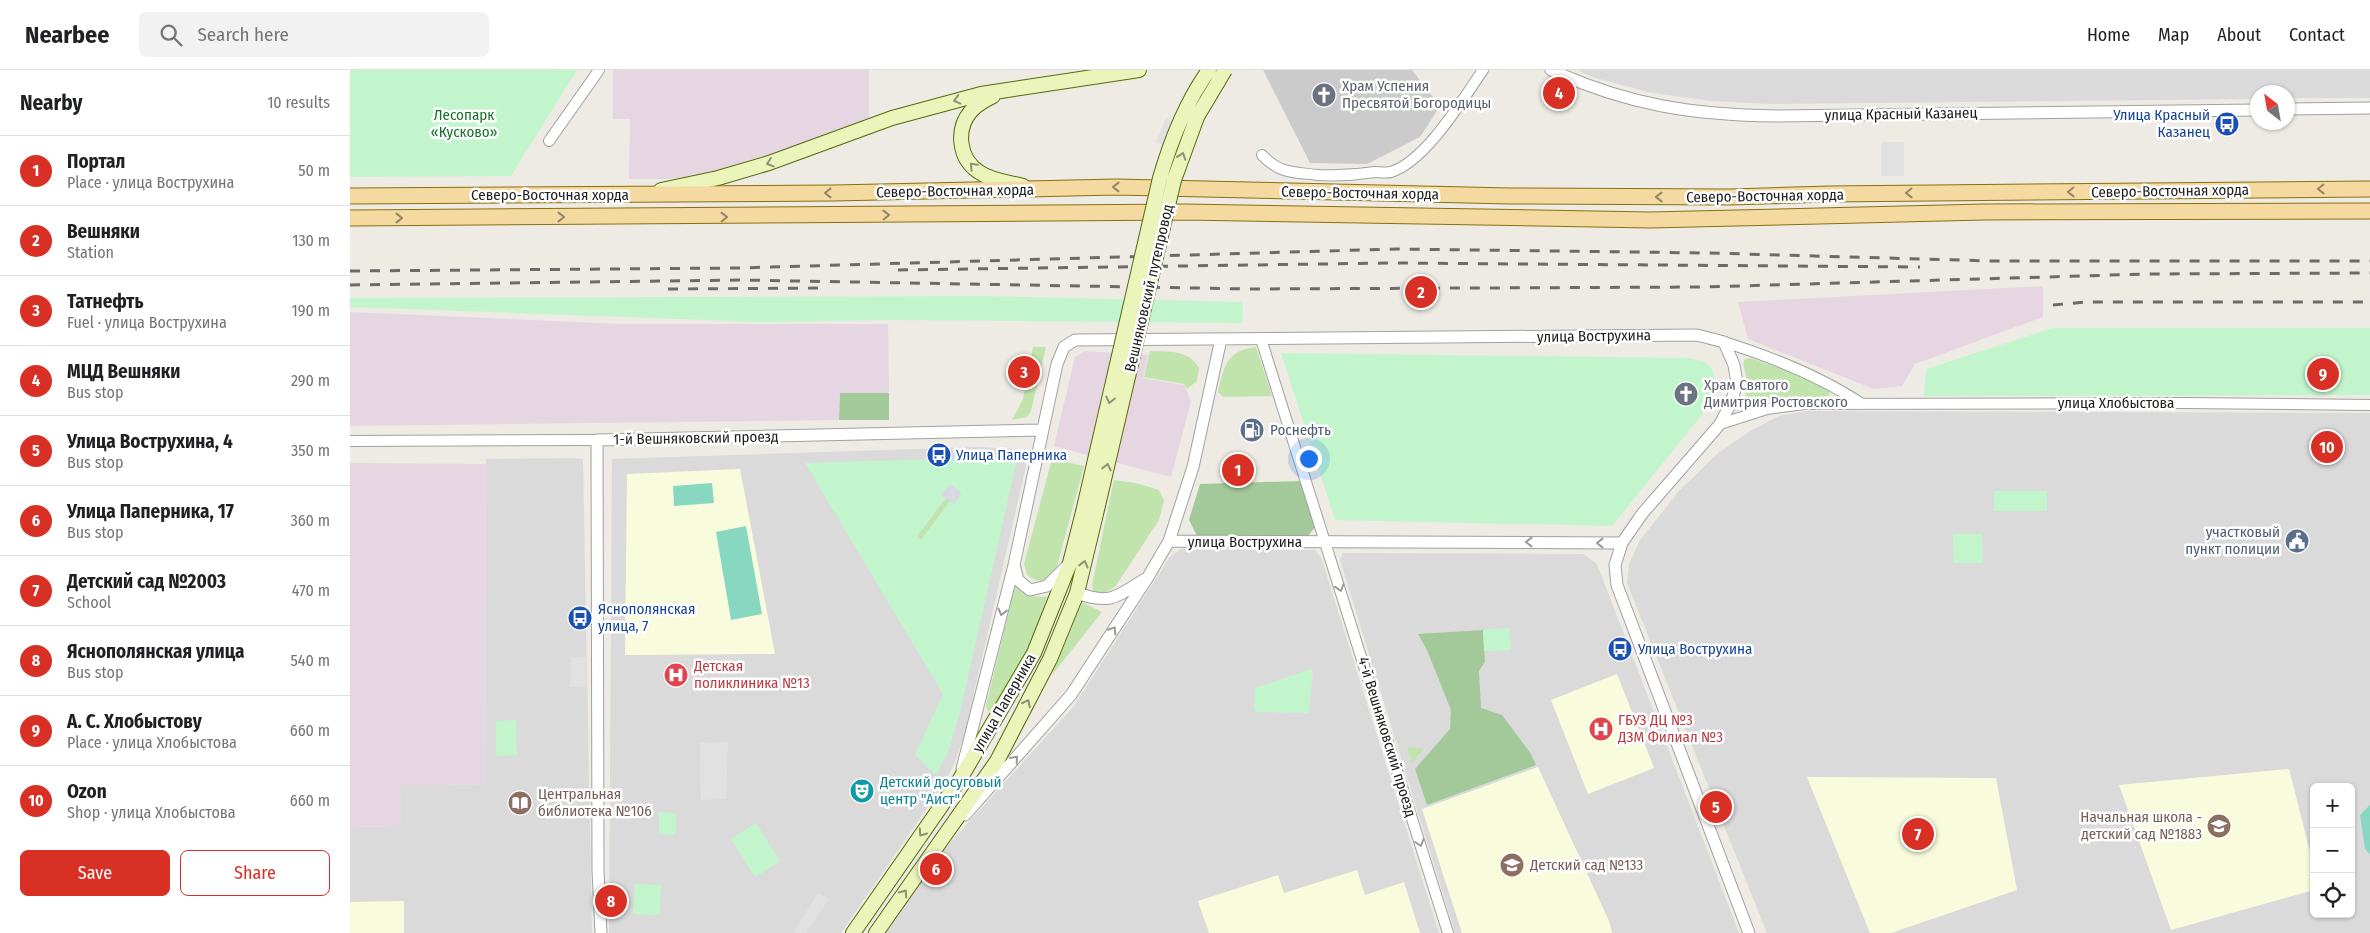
<!DOCTYPE html>
<html lang="en">
<head>
<meta charset="utf-8">
<style>
	body { margin:0; font-family:"Fira Sans Condensed",sans-serif; background:#f2f2f2; color:#202124 }
	.controls { position:absolute; right:15px; bottom:15px; display:grid; overflow:hidden; border-radius:8px; box-shadow:0 1px 4px #0004 }
	.controls button { width:45px; height:45px; display:grid; place-items:center; padding:0; border:0; border-bottom:1px solid #e0e0e0; background:#fff; color:#202124; font:25px sans-serif }
	.compass { position:absolute; left:1900px; top:15px; width:45px; height:45px; border-radius:50%; background:#fff; box-shadow:0 1px 4px #0004; rotate:329deg }
	.you { position:absolute; left:958px; top:388px; width:18px; height:18px; margin:-12px; border:4px solid #fff; border-radius:50%; background:#1a73e8; box-shadow:0 0 0 8px #1a73e833 }
	.badge { display:grid; place-items:center; width:32px; height:32px; border-radius:50%; background:#d93025; color:#fff; font-size:16px; font-weight:700 }
	.pin { position:absolute; translate:-50% -50%; border:2px solid #fff; box-shadow:0 1px 5px #0006 }
	.list { margin:0; padding:0; list-style:none }
	h2 { display:flex; justify-content:space-between; align-items:center; height:65px; margin:0; padding:0 20px; font-size:21px }
	h2 small { font-size:16px; font-weight:400; color:#757577 }
	.list li { display:grid; grid-template-columns:32px 1fr auto; gap:15px; align-items:center; box-sizing:border-box; height:70px; padding:0 20px; border-top:1px solid #e0e0e0 }
	.list b { display:block; font-size:19px; white-space:nowrap }
	.list p { margin:0; font-size:16px; white-space:nowrap; color:#757577 }
	.list em { font-size:16px; font-style:normal; color:#757577 }
	.actions { display:flex; gap:10px; padding:15px 20px }
	.actions a { flex:1; padding:11px 0; border:1px solid #d93025; border-radius:8px; text-align:center; font-size:18px; color:#d93025 }
	.actions .main { background:#d93025; color:#fff }
	.icon { flex:none; width:28px; height:28px; fill:none; stroke:currentColor; stroke-width:2; stroke-linecap:round; stroke-linejoin:round }
	.map { position:relative; flex:none; width:2020px; height:863px; overflow:hidden }
	header { display:flex; align-items:center; gap:30px; box-sizing:border-box; height:70px; padding:0 25px; background:#fff; border-bottom:1px solid #e0e0e0 }
	header strong { font-size:24px }
	nav { display:flex; gap:28px; margin-inline-start:auto; font-size:18px }
	.search { width:350px; height:45px; background:#f2f2f2; display:flex; align-items:center; gap:12px; box-sizing:border-box; padding:0 18px; border-radius:8px; color:#757577; font-size:19px }
	main { display:flex }
	aside { flex:1; background:#fff }
	.map>svg:first-child { display:block }
	.residential { fill:#dbdada; fill-rule:evenodd }
	.industrial { fill:#e6d6e1 }
	.education { fill:#f8fcdd }
	.religious { fill:#cbcbcb }
	.grass { fill:#c1e4ad }
	.forest { fill:#a3c99b }
	.park { fill:#c3f5cd; fill-rule:evenodd }
	.pitch { fill:#87d7c1 }
	.parking { fill:#e1e1e1 }
	.plaza { fill:#d9d8e3 }
	.lines { fill:none; stroke-linecap:round; stroke-linejoin:round }
	.minor-casing { stroke:#a1a1a1; stroke-width:12 }
	.tertiary-casing { stroke:#a1a1a1; stroke-width:13 }
	.secondary-casing { stroke:#556a0d; stroke-width:16 }
	.primary-casing { stroke:#8a6f0c; stroke-width:17 }
	.minor { stroke:#fff; stroke-width:10 }
	.tertiary { stroke:#fff; stroke-width:11 }
	.secondary { stroke:#eaf4bb; stroke-width:14 }
	.primary { stroke:#f4daa1; stroke-width:15 }
	.rail { stroke:#6b6b6b; stroke-width:3; stroke-dasharray:10 10; stroke-linecap:butt }
	.secondary-bridge-casing { stroke:#556a0d; stroke-width:16; stroke-linecap:butt }
	.secondary-bridge { stroke:#eaf4bb; stroke-width:14 }
	.oneway { stroke:#8e9374 }
	.oneway2 { stroke:#938566 }
	.oneway3 { stroke:#999 }
	.labels { text-anchor:middle; stroke-width:5; stroke-linejoin:round; paint-order:stroke }
	.worship-label { font-size:15px; fill:#5b616d; stroke:#fff; text-anchor:start }
	.street-label { font-size:15px; fill:#1d1d1d; stroke:#fff }
	.park-label { font-size:15px; fill:#147227; stroke:#fff }
	.transit-label { font-size:15px; fill:#164399; stroke:#fff; text-anchor:start }
	.service-label { font-size:15px; fill:#4e5e75; stroke:#fff; text-anchor:start }
	.health-label { font-size:15px; fill:#be3a42; stroke:#fff; text-anchor:start }
	.culture-label { font-size:15px; fill:#0d838f; stroke:#fff; text-anchor:start }
	.education-label { font-size:15px; fill:#785e54; stroke:#fff; text-anchor:start }
</style>
</head>
<body>
<header>
<strong>Nearbee</strong>
<div class="search"><svg class="icon" aria-label="search" viewBox="0 0 24 24"><circle cx="10" cy="10" r="6"/><path d="M15 15l6 6"/></svg>Search here</div>
<nav><a>Home</a><a>Map</a><a>About</a><a>Contact</a></nav>
</header>
<main>
<aside>
<h2>Nearby<small>10 results</small></h2>
<ul class="list">
<li><span class="badge">1</span><div><b>Портал</b><p>Place · улица Вострухина</p></div><em>50 m</em></li>
<li><span class="badge">2</span><div><b>Вешняки</b><p>Station</p></div><em>130 m</em></li>
<li><span class="badge">3</span><div><b>Татнефть</b><p>Fuel · улица Вострухина</p></div><em>190 m</em></li>
<li><span class="badge">4</span><div><b>МЦД Вешняки</b><p>Bus stop</p></div><em>290 m</em></li>
<li><span class="badge">5</span><div><b>Улица Вострухина, 4</b><p>Bus stop</p></div><em>350 m</em></li>
<li><span class="badge">6</span><div><b>Улица Паперника, 17</b><p>Bus stop</p></div><em>360 m</em></li>
<li><span class="badge">7</span><div><b>Детский сад №2003</b><p>School</p></div><em>470 m</em></li>
<li><span class="badge">8</span><div><b>Яснополянская улица</b><p>Bus stop</p></div><em>540 m</em></li>
<li><span class="badge">9</span><div><b>А. С. Хлобыстову</b><p>Place · улица Хлобыстова</p></div><em>660 m</em></li>
<li><span class="badge">10</span><div><b>Ozon</b><p>Shop · улица Хлобыстова</p></div><em>660 m</em></li>
</ul>
<div class="actions"><a class="main">Save</a><a>Share</a></div>
</aside>
<div class="map">
<svg width="2020" height="863" viewBox="0 0 2020 863">
	<rect width="100%" height="100%" fill="#edebe3"/>
	<!-- residential -->
	<path class="residential" d="M1227,0H2020V28H1938V22H1908L1907,29L1419,34L1362,31L1302,23L1242,7Z
		M1456,341L2020,343V863H1417L1277,513L1279,494L1290,470L1329,421L1367,384L1400,361L1429,346ZM1964,717H2001V844H1964Z
		M629,377L663,379L672,387L676,396L615,662L605,692L595,712L491,863H259L262,389Z
		M222,388L233,389L242,863H0V757L48,756L51,751V716L135,714L136,389Z
		M831,479L965,480L971,487L1089,863H535L589,785L724,636L820,487Z
		M993,483L1234,484L1247,494L1389,863H1105L990,490Z"/>
	<!-- industrial -->
	<path class="industrial" d="M263,0H519V49L420,86L350,105L320,109H279L280,49H263Z
		M1693,216V247L1565,294L1552,316L1524,319L1398,269L1388,232Z
		M0,242L272,254H538L539,323H490L489,350L0,356Z
		M735,281L798,285L793,308L834,315L841,332L821,407L704,376L725,287Z
		M0,393L136,394L135,714L51,716V751L47,756L0,757Z"/>
	<!-- education -->
	<path class="education" d="M390,399L425,584L275,585L277,404Z
		M1267,604L1304,698L1238,724L1201,630Z
		M1188,697L1259,851L1262,863H1112L1072,739Z
		M1939,699L1964,798V820L1821,860L1769,715Z
		M1457,707L1646,708L1667,820L1541,863H1520Z
		M1007,800L1015,825L1054,812L1070,863H859L848,831L928,805L934,823Z
		M54,831V863H0V832Z"/>
	<!-- religious -->
	<path class="religious" d="M913,0H1062L1090,36L1070,67L1017,94L960,93Z"/>
	<!-- grass -->
	<path class="grass" d="M683,277H696L681,341L677,347L662,350L673,329Z
		M906,277L922,326L873,327L868,322C874,296 877,280 906,277Z
		M800,281C820,282 838,279 849,298L847,311L837,319L834,314L794,307Z
		M1400,288L1433,299L1478,319L1480,325L1475,327H1428L1398,335L1395,331L1397,310L1393,293L1395,289Z
		M702,389L734,396L705,504C694,512 688,513 677,505L674,494Z
		M764,410L786,413L809,420L814,430L809,450L765,517L754,523H744L742,515Z
		M596,428L600,431L571,470L567,467Z
		M665,515C675,526 683,527 697,527L677,583L641,642L638,641L636,636Z
		M732,532L752,542L702,605Z
		M1057,677L1074,679L1062,693Z"/>
	<!-- forest -->
	<path class="forest" d="M490,323H539V350H489Z
		M950,411L965,457L955,470L848,468L839,450L850,414Z
		M1133,560L1135,592L1129,601L1131,638L1152,645L1181,684L1186,695L1077,735L1065,699L1100,659L1101,640L1077,580L1068,564Z"/>
	<!-- park -->
	<path class="park" d="M0,0H227L161,106L0,107Z
		M632,226L893,232L892,253L538,250L410,252L0,237V228Z
		M1703,258H2020V325L1574,326L1576,299Z
		M931,283L1338,288C1371,292 1367,310 1359,336L1262,456L985,450Z
		M661,387L666,394L610,642L598,682L586,705L565,685L593,624L455,393ZM596,428L604,434L600,431L571,470L567,466Z
		M1644,421H1697V441H1644Z
		M1603,464H1632L1633,493H1604Z
		M1159,558L1161,580L1134,581L1133,560Z
		M961,599L963,601L959,641L957,643L906,642L904,638L905,618Z
		M166,650L167,685L146,686V651Z
		M309,742L326,743L325,765L309,764Z
		M406,753L430,791L405,807L381,769Z
		M285,814L311,815L310,845L283,844Z"/>
	<!-- pitch -->
	<path class="pitch" d="M362,413L364,433L324,436L323,416Z
		M396,456L412,544L381,550L366,462Z
		M2020,735V784L2015,779L2010,745Z"/>
	<!-- parking -->
	<path class="parking" d="M816,48L845,60L835,84L806,72Z
		M1531,72H1554V106H1531Z
		M221,587H236V617H220Z
		M378,672L376,729L351,730L350,673Z
		M468,823L479,829L456,863H443Z"/>
	<!-- plaza -->
	<path class="plaza" d="M600,414L612,423L604,434L591,425Z"/>
	<g class="lines">
		<defs>
			<path id="minor" d="M199,71L249,0
				M912,85C930,104 943,102 968,105C987,106 1006,105 1025,102C1030,102 1036,103 1041,102C1076,91 1113,29 1133,0
				M911,269L1098,863
				M1374,272C1422,287 1470,306 1512,334
				M1370,354L1417,339L1454,334L1834,333L2020,335
				M0,371L247,370"/>
			<path id="tertiary" d="M1201,0C1278,35 1343,45 1427,46L1908,40
				M1938,39L2020,38
				M819,471L1272,473
				M664,495L668,510L680,520L697,516L717,496
				M727,523C761,535 766,527 795,509
				M612,699L664,495L707,294L714,277L725,270L1347,265L1374,272L1384,295L1387,313L1381,333L1370,354L1292,444L1272,473L1265,495L1267,515L1399,863
				M615,745L721,625L798,507L819,471L843,397L871,269
				M251,863L248,800L247,370L693,360"/>
			<path id="secondary" d="M643,26C635,30 627,34 621,41C605,60 609,89 629,102C642,111 659,112 673,116
				M311,120L368,108L419,93L542,48L631,24L789,0
				M503,863L610,709L684,583L720,493L733,442
				M526,863L647,691L700,589L727,523L746,444"/>
			<path id="primary" d="M0,126L484,123L766,117L1160,126L1381,127L1479,124L2020,119
				M0,148L835,142L1300,150L1634,142L2020,141"/>
		</defs>
		<!-- minor casing -->
		<use href="#minor" class="minor-casing"/>
		<!-- tertiary casing -->
		<use href="#tertiary" class="tertiary-casing"/>
		<!-- secondary casing -->
		<use href="#secondary" class="secondary-casing"/>
		<!-- primary casing -->
		<use href="#primary" class="primary-casing"/>
		<!-- minor -->
		<use href="#minor" class="minor"/>
		<!-- tertiary -->
		<use href="#tertiary" class="tertiary"/>
		<!-- secondary -->
		<use href="#secondary" class="secondary"/>
		<!-- primary -->
		<use href="#primary" class="primary"/>
		<!-- rail -->
		<path class="rail" d="M548,200L1042,193L1570,197
			M0,201L388,198L1046,179L1359,183L1642,191H2020
			M0,215L390,210L900,219L1354,217L1798,204L2020,203
			M318,219L478,218
			M1703,235L1737,232H2020"/>
		<defs>
			<path id="secondary-bridge" d="M733,442L810,108C821,70 836,32 859,0
				M746,444L824,110L847,47L875,0"/>
		</defs>
		<!-- secondary-bridge casing -->
		<use href="#secondary-bridge" class="secondary-bridge-casing"/>
		<!-- secondary-bridge -->
		<use href="#secondary-bridge" class="secondary-bridge"/>
	</g>
	<!-- one-way arrows -->
	<defs><path id="oneway-chevron" d="M-2-3.5L2.5 0L-2 3.5" fill="none" stroke-width="1.6" stroke-linecap="round" stroke-linejoin="round" transform="scale(1.25)"/></defs>
	<g class="oneway">
		<use href="#oneway-chevron" transform="translate(607 30) rotate(166)"/>
		<use href="#oneway-chevron" transform="translate(832 86) rotate(-71)"/>
		<use href="#oneway-chevron" transform="translate(420 93) rotate(161)"/>
		<use href="#oneway-chevron" transform="translate(623 96) rotate(-134)"/>
		<use href="#oneway-chevron" transform="translate(760 330) rotate(103)"/>
		<use href="#oneway-chevron" transform="translate(757 397) rotate(-77)"/>
		<use href="#oneway-chevron" transform="translate(734 494) rotate(-76)"/>
		<use href="#oneway-chevron" transform="translate(677 633) rotate(-63)"/>
		<use href="#oneway-chevron" transform="translate(572 763) rotate(125)"/>
		<use href="#oneway-chevron" transform="translate(554 823) rotate(-55)"/>
	</g>
	<g class="oneway2">
		<use href="#oneway-chevron" transform="translate(766 117) rotate(180)"/>
		<use href="#oneway-chevron" transform="translate(1971 119) rotate(179)"/>
		<use href="#oneway-chevron" transform="translate(1721 122) rotate(179)"/>
		<use href="#oneway-chevron" transform="translate(478 123) rotate(180)"/>
		<use href="#oneway-chevron" transform="translate(1559 123) rotate(179)"/>
		<use href="#oneway-chevron" transform="translate(1309 127) rotate(180)"/>
		<use href="#oneway-chevron" transform="translate(536 145) rotate(-1)"/>
		<use href="#oneway-chevron" transform="translate(211 147)"/>
		<use href="#oneway-chevron" transform="translate(374 147) rotate(-1)"/>
		<use href="#oneway-chevron" transform="translate(49 148)"/>
	</g>
	<g class="oneway3">
		<use href="#oneway-chevron" transform="translate(1179 472) rotate(-180)"/>
		<use href="#oneway-chevron" transform="translate(1250 473) rotate(180)"/>
		<use href="#oneway-chevron" transform="translate(990 518) rotate(73)"/>
		<use href="#oneway-chevron" transform="translate(652 542) rotate(104)"/>
		<use href="#oneway-chevron" transform="translate(763 560) rotate(-57)"/>
		<use href="#oneway-chevron" transform="translate(665 689) rotate(-49)"/>
		<use href="#oneway-chevron" transform="translate(1070 773) rotate(72)"/>
	</g>
	<!-- icons -->
	<defs>
		<symbol id="church-disc" viewBox="-11 -11 22 22"><circle r="9.5" fill="#6b7280" stroke="#fff"/><path d="M-1.2-6h2.4v3.5h3.3v2.4h-3.3V6h-2.4V-.1h-3.3v-2.4h3.3Z" fill="#fff"/></symbol>
		<symbol id="bus-disc" viewBox="-11 -11 22 22"><circle r="9.5" fill="#1a4fb4" stroke="#fff"/><path d="M-5-6H5V4H4V6H2V4H-2V6H-4V4H-5ZM-3.5-4V0h7V-4ZM-3.5 1.2v1.5H-2V1.2ZM2 1.2v1.5H3.5V1.2Z" fill="#fff"/></symbol>
		<symbol id="fuel-disc" viewBox="-11 -11 22 22"><circle r="9.5" fill="#5c6f8a" stroke="#fff"/><path d="M-5.5-6h7V0h2V4h1.3V-2.5L3-4.5l.8-.8L6-3V5H2.5V1h-1V6h-7ZM-4.2-4.7v3.2H.2V-4.7Z" fill="#fff"/></symbol>
		<symbol id="civic-disc" viewBox="-11 -11 22 22"><circle r="9.5" fill="#5c6f8a" stroke="#fff"/><path d="M-.6-6.5H3V-4.5H.6V-3L4-1V1h2V6H-6V1h2V-1L-.6-3ZM-1.2 2.5V6h2.4V2.5Z" fill="#fff"/></symbol>
		<symbol id="hospital-disc" viewBox="-11 -11 22 22"><circle r="9.5" fill="#e0444e" stroke="#fff"/><path d="M-5-5h3v3.5h4V-5h3V5h-3V1.5h-4V5h-3Z" fill="#fff"/></symbol>
		<symbol id="theatre-disc" viewBox="-11 -11 22 22"><circle r="9.5" fill="#0f9aa8" stroke="#fff"/><path d="M-5-5.5Q0-4 5-5.5V0Q5 5 0 6Q-5 5-5 0ZM-3.3-2.5H-1v1.5H-3.3ZM1-2.5H3.3v1.5H1ZM-2.8 1Q0 5.5 2.8 1Z" fill="#fff"/></symbol>
		<symbol id="library-disc" viewBox="-11 -11 22 22"><circle r="9.5" fill="#8d6e63" stroke="#fff"/><path d="M-6-4Q-3-5.5-.7-3.5V5Q-3 3-6 4ZM6-4Q3-5.5 .7-3.5V5Q3 3 6 4Z" fill="#fff"/></symbol>
		<symbol id="school-disc" viewBox="-11 -11 22 22"><circle r="9.5" fill="#8d6e63" stroke="#fff"/><path d="M0-5L7-2L0 1L-7-2ZM-4 1L0 2.5L4 1V4Q0 6-4 4Z" fill="#fff"/></symbol>
	</defs>
	<g fill-rule="evenodd">
		<use href="#church-disc" x="960" y="11" width="28" height="28"/>
		<use href="#bus-disc" x="1863" y="40" width="28" height="28"/>
		<use href="#church-disc" x="1322" y="310" width="28" height="28"/>
		<use href="#fuel-disc" x="888" y="346" width="28" height="28"/>
		<use href="#bus-disc" x="575" y="371" width="28" height="28"/>
		<use href="#civic-disc" x="1933" y="457" width="28" height="28"/>
		<use href="#bus-disc" x="216" y="534" width="28" height="28"/>
		<use href="#bus-disc" x="1256" y="565" width="28" height="28"/>
		<use href="#hospital-disc" x="312" y="591" width="28" height="28"/>
		<use href="#hospital-disc" x="1237" y="645" width="28" height="28"/>
		<use href="#theatre-disc" x="498" y="707" width="28" height="28"/>
		<use href="#library-disc" x="156" y="719" width="28" height="28"/>
		<use href="#school-disc" x="1855" y="742" width="28" height="28"/>
		<use href="#school-disc" x="1148" y="781" width="28" height="28"/>
	</g>
	<g class="labels">
		<!-- worship labels -->
		<g class="worship-label">
			<text x="992" y="21">Храм Успения<tspan x="992" dy="17">Пресвятой Богородицы</tspan></text>
			<text x="1354" y="320">Храм Святого<tspan x="1354" dy="17">Димитрия Ростовского</tspan></text>
		</g>
		<!-- street labels -->
		<g class="street-label">
			<text transform="translate(1551 44) rotate(-1)" y="5">улица Красный Казанец</text>
			<text transform="translate(605 121) rotate(-1)" y="5">Северо-Восточная хорда</text>
			<text transform="translate(1820 121) rotate(-1)" y="5">Северо-Восточная хорда</text>
			<text transform="translate(1010 123) rotate(1)" y="5">Северо-Восточная хорда</text>
			<text x="200" y="130">Северо-Восточная хорда</text>
			<text transform="translate(1415 126) rotate(-1)" y="5">Северо-Восточная хорда</text>
			<text transform="translate(799 218) rotate(-77)" y="5">Вешняковский путепровод</text>
			<text transform="translate(1244 266) rotate(-1)" y="5">улица Вострухина</text>
			<text x="1766" y="338">улица Хлобыстова</text>
			<text transform="translate(346 368) rotate(-1)" y="5">1-й Вешняковский проезд</text>
			<text x="895" y="477">улица Вострухина</text>
			<text transform="translate(654 633) rotate(-60)" y="5">улица Паперника</text>
			<text transform="translate(1037 667) rotate(73)" y="5">4-й Вешняковский проезд</text>
		</g>
		<!-- park labels -->
		<g class="park-label">
			<text x="114" y="50">Лесопарк<tspan x="114" dy="17">«Кусково»</tspan></text>
		</g>
		<!-- transit labels -->
		<g class="transit-label">
			<text x="1860" y="50" text-anchor="end">Улица Красный<tspan x="1860" dy="17">Казанец</tspan></text>
			<text x="606" y="390">Улица Паперника</text>
			<text x="248" y="544">Яснополянская<tspan x="248" dy="17">улица, 7</tspan></text>
			<text x="1288" y="584">Улица Вострухина</text>
		</g>
		<!-- service labels -->
		<g class="service-label">
			<text x="920" y="365">Роснефть</text>
			<text x="1930" y="467" text-anchor="end">участковый<tspan x="1930" dy="17">пункт полиции</tspan></text>
		</g>
		<!-- health labels -->
		<g class="health-label">
			<text x="344" y="601">Детская<tspan x="344" dy="17">поликлиника №13</tspan></text>
			<text x="1268" y="655">ГБУЗ ДЦ №3<tspan x="1268" dy="17">ДЗМ Филиал №3</tspan></text>
		</g>
		<!-- culture labels -->
		<g class="culture-label">
			<text x="530" y="717">Детский досуговый<tspan x="530" dy="17">центр "Аист"</tspan></text>
		</g>
		<!-- education labels -->
		<g class="education-label">
			<text x="188" y="729">Центральная<tspan x="188" dy="17">библиотека №106</tspan></text>
			<text x="1852" y="752" text-anchor="end">Начальная школа -<tspan x="1852" dy="17">детский сад №1883</tspan></text>
			<text x="1180" y="800">Детский сад №133</text>
		</g>
	</g>
</svg>
<div class="controls">
<button>+</button>
<button>−</button>
<button><svg class="icon" aria-label="locate" viewBox="0 0 24 24"><circle cx="12" cy="12" r="6"/><path d="M12 2v4M12 18v4M2 12h4M18 12h4"/></svg></button>
</div>
<svg class="compass" viewBox="-18 -18 36 36"><path d="M0-13l5 13h-10z" fill="#e53935"/><path d="M0 13l5-13h-10z" fill="#757577"/></svg>
<div class="you"></div>
<div class="pin badge" style="left:888px;top:400px">1</div>
<div class="pin badge" style="left:1071px;top:222px">2</div>
<div class="pin badge" style="left:674px;top:302px">3</div>
<div class="pin badge" style="left:1209px;top:23px">4</div>
<div class="pin badge" style="left:1366px;top:737px">5</div>
<div class="pin badge" style="left:586px;top:799px">6</div>
<div class="pin badge" style="left:1568px;top:764px">7</div>
<div class="pin badge" style="left:261px;top:831px">8</div>
<div class="pin badge" style="left:1973px;top:304px">9</div>
<div class="pin badge" style="left:1977px;top:377px">10</div>
</div>
</main>
</body>
</html>
